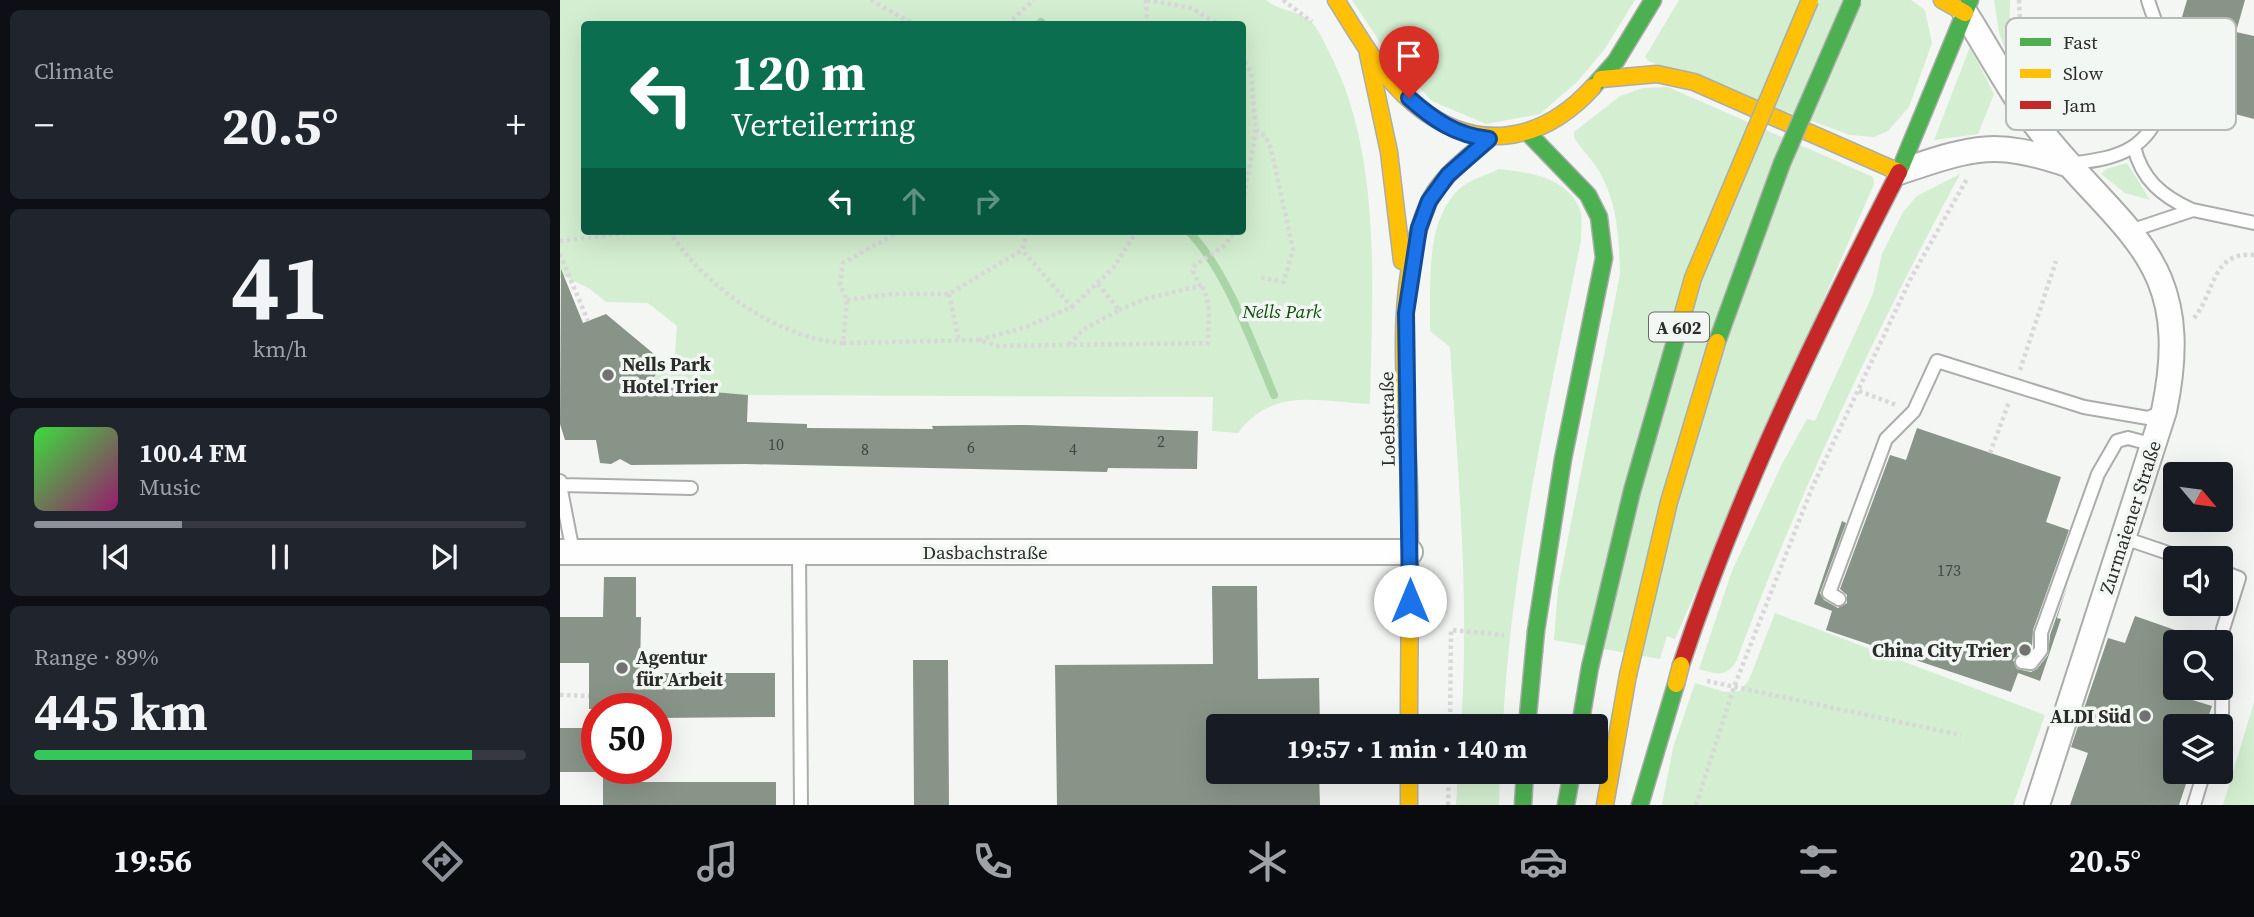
<!DOCTYPE html>
<html lang="en">
<head>
<meta charset="utf-8">
<style>
  :root { --surface:#171b24; --page:#20242c; --text:#f1f3f6; --muted:#9ea1a6; --line:#363941; --accent:#8c9099 }
  body { margin:0; font-family:"Source Serif 4",serif; background:var(--page); color:var(--text); height:100vh; display:flex; flex-direction:column; font-size:26px; white-space:nowrap }
  * { box-sizing:border-box; margin:0 }
  p { font-size:23px; color:var(--muted) }
  .icon { flex:none; width:38px; height:38px; fill:none; stroke:currentColor; stroke-width:2; stroke-linecap:round; stroke-linejoin:round }
  .map { position:relative; flex:1; overflow:hidden }
  .sheet { display:flex; flex-direction:column; gap:10px; padding:10px; background:#0d0f14; width:560px }
  .sheet>* { flex:none }
  .banner { position:absolute; left:21px; top:21px; width:665px; height:214px; border-radius:7px; box-shadow:0 7px 28px #0002; background:#0b6e4f; color:#fff; overflow:hidden }
  .needle { width:46px; rotate:119deg }
  .controls { position:absolute; left:1603px; top:462px; display:grid; gap:14px }
  .controls a { display:grid; place-items:center; width:70px; height:70px; border-radius:7px; background:var(--surface); box-shadow:0 7px 28px #0002; font-size:35px }
  .speed { position:absolute; left:21px; top:693px; display:flex; gap:14px; font-size:35px; font-weight:700; text-align:center }
  .speed>* { display:grid; place-content:center; width:91px; height:91px; border-radius:50%; background:var(--surface); box-shadow:0 7px 28px #0002; line-height:1 }
  .speed .limit { border:10px solid #d22; background:#fff; color:#111 }
  .pin { position:absolute; display:grid; place-items:center; width:60px; height:60px; color:#fff; margin:-72px -30px; border-radius:50% 50% 50% 0; rotate:-45deg; box-shadow:0 0 7px #0007 }
  .pin .icon { rotate:45deg }
  .me { position:absolute; width:77px; margin:-38px; rotate:0deg; stroke-linejoin:round; filter:drop-shadow(0 0 5px #0008) }
  .turn { display:flex; align-items:center; gap:24px; height:147px; padding:0 35px; font-size:32px }
  .turn .icon { width:91px; height:91px; stroke-width:2.5 }
  .turn b { display:block; font-size:49px; line-height:60px }
  .lanes { display:flex; align-items:center; height:66px; padding:0 35px; background:#0003; justify-content:center; gap:35px; direction:ltr }
  .lanes .off { opacity:.35 }
  .big { font-size:52px; font-weight:700; line-height:1.1 }
  .sheet .widget { flex:1; display:flex; flex-direction:column; justify-content:center; gap:10px; min-width:0; padding:0 24px; border-radius:10px; background:var(--page) }
  .sheet .dial { align-items:center; gap:0 }
  .dial b { font-size:91px; line-height:1 }
  .song { display:flex; align-items:center; gap:21px }
  .cover { width:84px; height:84px; border-radius:10px; background:linear-gradient(135deg,hsl(120 70% 55%),hsl(320 70% 35%)) }
  .played { height:7px; border-radius:4px; background:linear-gradient(90deg,var(--accent) 30%,var(--line) 30%) }
  .keys { display:flex; justify-content:space-around; direction:ltr }
  .heat { display:flex; justify-content:space-between; align-items:center; font-size:38px; direction:ltr }
  .charge { height:10px; border-radius:5px; background:linear-gradient(90deg,#34c759 89%,var(--line) 0) }
  .trip { position:absolute; left:646px; top:714px; width:402px; height:70px; border-radius:7px; background:var(--surface); box-shadow:0 7px 28px #0002; font-weight:700; line-height:70px; text-align:center }
  .tabs { display:flex; height:112px; justify-content:space-around; align-items:center; background:#090b0e; color:var(--muted) }
  .tabs .icon { width:49px; height:49px }
  .tabs .active { color:var(--accent) }
  .tabs b { font-size:32px; color:var(--text) }
  main { display:flex; flex:1; min-height:0 }
  .map>svg:first-child { display:block }
  .green { fill:#d3eed0; fill-rule:evenodd }
  .lines { fill:none; stroke-linecap:round; stroke-linejoin:round }
  .stream { stroke:#aad5a6; stroke-width:8 }
  .building { fill:#889487 }
  .lane-casing { stroke:#abadab; stroke-width:16 }
  .street-casing { stroke:#abadab; stroke-width:28 }
  .fast-casing { stroke:#abadab; stroke-width:19 }
  .slow-casing { stroke:#abadab; stroke-width:19 }
  .jam-casing { stroke:#abadab; stroke-width:19 }
  .path { stroke:#d7d8d7; stroke-width:4.5; stroke-dasharray:3.5 3.5; stroke-linecap:butt }
  .lane { stroke:#fdfefd; stroke-width:12 }
  .street { stroke:#fdfefd; stroke-width:24 }
  .fast { stroke:#4caf50; stroke-width:16 }
  .slow { stroke:#ffc107; stroke-width:16 }
  .jam { stroke:#c62828; stroke-width:16 }
  .fast-bridge-casing { stroke:#abadab; stroke-width:19; stroke-linecap:butt }
  .slow-bridge-casing { stroke:#abadab; stroke-width:19; stroke-linecap:butt }
  .fast-bridge { stroke:#4caf50; stroke-width:16 }
  .slow-bridge { stroke:#ffc107; stroke-width:16 }
  .route-casing { stroke:#114b97; stroke-width:18 }
  .route { stroke:#1a73e8; stroke-width:12 }
  .poi-dot { fill:#717371; stroke:#f3f7f3; stroke-width:2.5 }
  .labels { text-anchor:middle; dominant-baseline:central; stroke-width:7; stroke-linejoin:round; paint-order:stroke }
  .number-label { font-size:16px; fill:#424742 }
  .shield { fill:#f3f7f3; stroke:#676a67; stroke-width:2 }
  .shield-label { font-size:18px; font-weight:bold; fill:#2b2d2b }
  .park-label { font-size:19px; font-style:italic; fill:#0f4e0c; stroke:#f3f7f3 }
  .poi-label { font-size:19px; font-weight:bold; fill:#2b2d2b; stroke:#f3f7f3; text-anchor:start }
  .street-label { font-size:19px; fill:#2b2d2b; stroke:#f3f7f3 }
  .key { fill:#f3f7f3; stroke:#b7bab7; stroke-width:2 }
  .key-label { font-size:19px; fill:#2b2d2b }
</style>
</head>
<body>
<main>
<section class="sheet">
<div class="widget"><p>Climate</p>
<div class="heat"><a>−</a><b class="big">20.5°</b><a>+</a></div>
</div>
<div class="widget dial"><b>41</b><p>km/h</p></div>
<div class="widget">
<div class="song"><i class="cover"></i><div><b>100.4 FM</b><p>Music</p></div></div>
<div class="played"></div>
<div class="keys"><svg class="icon" aria-label="previous" viewBox="0 0 24 24"><path d="M18 5L8 12l10 7zM5 5v14"/></svg><svg class="icon" aria-label="pause" viewBox="0 0 24 24"><path d="M8 5v14M16 5v14"/></svg><svg class="icon" aria-label="next" viewBox="0 0 24 24"><path d="M6 5l10 7-10 7zM19 5v14"/></svg></div>
</div>
<div class="widget"><p>Range · 89%</p><b class="big">445 km</b><div class="charge"></div></div>
</section>
<div class="map">
<svg width="1694" height="805" viewBox="0 0 1694 805">
  <rect width="100%" height="100%" fill="#f4f6f4"/>
  <path class="green" d="M 0,0 L 706,0 C 718,11 737,10 749,20 C 758,27 764,42 769,52 C 823,155 812,290 810,404 C 758,402 713,386 678,433 L 652,431 L 653,397 L 188,395 L 85,386 L 115,353 L 117,326 L 88,303 L 46,302 L 30,289 L 4,276 L 0,278 ZM 24,24 L 682,24 L 682,231 L 24,231 Z
    M 792,0 L 1075,0 L 1044,50 L 1017,82 L 980,114 L 926,124 L 872,101 L 826,51 Z
    M 1119,0 L 1351,0 L 1365,10 L 1372,43 L 1349,107 L 1328,131 L 1314,137 L 1290,135 L 1088,61 L 1085,57 Z
    M 1434,0 L 1450,0 L 1449,61 L 1439,32 Z
    M 1410,47 L 1434,94 L 1418,134 L 1374,140 Z
    M 1108,87 L 1313,177 L 1314,184 L 1115,639 L 1107,636 L 1100,659 L 994,640 L 998,589 L 1060,274 C 1059,239 1058,205 1040,173 C 1033,160 1022,150 1014,138 L 1014,132 L 1060,96 L 1083,88 Z
    M 1567,163 L 1590,200 L 1565,193 L 1541,174 L 1546,169 Z
    M 939,169 C 969,173 1004,176 1019,207 C 1023,216 1021,231 1021,240 C 989,400 951,563 943,726 L 901,726 C 910,599 898,474 890,347 L 870,331 C 871,287 864,223 899,189 C 909,180 927,175 939,169 Z
    M 1400,174 C 1314,334 1240,491 1176,662 C 1165,678 1156,674 1139,669 L 1172,571 L 1222,464 L 1247,419 L 1255,421 L 1313,294 L 1322,254 L 1343,212 L 1357,196 Z
    M 1215,613 L 1485,715 L 1453,805 L 1102,805 L 1113,748 L 1135,683 L 1165,692 L 1180,691 L 1189,680 Z
    M 1694,702 L 1694,805 L 1663,805 Z
    M 898,772 L 940,772 L 939,805 L 896,805 Z"/>
  <g class="lines">
    <path class="stream" d="M 481,22 L 483,24
      M 628,231 C 665,267 694,347 714,395"/>
  </g>
  <path class="building" d="M 1627,0 L 1685,0 L 1676,32 L 1694,36 L 1694,119 L 1675,114 L 1673,122 L 1650,116 L 1653,108 L 1636,103 L 1657,26 L 1622,17 Z
    M 1,269 L 23,323 L 46,314 L 106,364 L 85,386 L 188,395 L 187,422 L 247,424 L 247,428 L 373,429 L 372,426 L 467,425 L 638,431 L 637,469 L 548,468 L 547,472 L 186,464 L 71,465 L 60,459 L 51,464 L 40,463 L 36,440 L 5,440 L 0,424 Z
    M 1357,428 L 1501,477 L 1486,522 L 1509,530 L 1473,630 L 1472,647 L 1467,654 L 1458,654 L 1453,660 L 1457,669 L 1471,672 L 1477,669 L 1488,655 L 1490,635 L 1508,584 L 1497,618 L 1501,619 L 1480,681 L 1458,673 L 1451,692 L 1266,630 L 1272,611 L 1254,604 L 1282,521 L 1286,523 L 1260,593 L 1264,600 L 1278,608 L 1287,603 L 1287,595 L 1280,589 L 1330,455 L 1346,460 Z
    M 44,577 L 76,577 L 76,617 L 81,617 L 80,673 L 215,673 L 215,717 L 96,718 L 96,709 L 29,709 L 29,663 L 0,663 L 0,617 L 43,617 Z
    M 652,586 L 697,586 L 698,679 L 759,678 L 760,726 L 658,726 L 658,772 L 759,772 L 760,805 L 497,805 L 495,665 L 653,664 Z
    M 1575,616 L 1615,630 L 1615,688 L 1629,688 L 1626,698 L 1652,706 L 1645,726 L 1615,726 L 1615,772 L 1630,772 L 1619,805 L 1510,805 L 1528,753 L 1511,747 L 1528,697 L 1548,638 L 1565,643 Z
    M 353,660 L 388,660 L 389,805 L 354,805 Z
    M 0,728 L 37,728 L 37,772 L 0,772 Z
    M 43,768 L 82,768 L 82,782 L 216,782 L 216,805 L 43,805 Z"/>
  <g class="lines">
    <g class="lane-casing">
      <path id="lane" d="M 1574,147 C 1582,180 1602,196 1632,210
        M 1509,164 C 1530,161 1553,159 1571,148 C 1602,129 1612,84 1605,51 C 1601,34 1593,17 1588,0
        M 1570,231 L 1633,210 L 1694,223
        M 0,481 L 2,485 L 131,488
        M 0,485 L 13,552
        M 1564,538 L 1623,558
        M 239,553 L 241,805
        M 1279,599 L 1269,593 L 1326,439 L 1354,411 L 1377,361 L 1524,407 L 1588,418 L 1604,411
        M 1462,662 L 1471,663 L 1481,650 L 1481,633 L 1538,474 L 1557,441 L 1568,438 L 1594,445
        M 1659,726 L 1662,718 L 1663,629 L 1679,578 L 1661,571
        M 1634,805 L 1644,772"/>
    </g>
    <g class="street-casing">
      <path id="street" d="M 1405,13 C 1430,52 1451,94 1480,130 C 1563,235 1636,258 1604,411 L 1477,805
        M 1339,172 C 1412,148 1432,139 1507,164
        M 0,552 L 850,552"/>
    </g>
    <g class="fast-casing">
      <path id="fast" d="M 1033,87 L 1056,61 L 1093,0
        M 969,134 L 1028,195 L 1039,217 L 1044,258 L 1003,459 L 976,631
        M 1339,172 L 1410,0
        M 967,726 L 974,652
        M 1020,726 L 1030,667
        M 963,805 L 965,772
        M 1006,805 L 1012,772
        M 1080,805 L 1116,684"/>
    </g>
    <g class="slow-casing">
      <path id="slow" d="M 776,0 C 799,36 820,75 853,103 C 914,154 981,144 1033,87
        M 1382,0 L 1405,13
        M 808,54 L 829,152 L 842,261
        M 1041,79 L 1097,74 L 1134,82 L 1339,172
        M 849,726 C 849,647 851,567 849,488 C 847,396 831,291 868,204 C 880,177 907,158 929,139
        M 849,772 L 849,805
        M 1045,805 L 1068,675"/>
    </g>
    <g class="jam-casing">
      <path id="jam" d="M 1121,665 C 1178,493 1256,333 1339,172"/>
    </g>
    <path class="path" d="M 311,0 L 353,24
      M 586,0 L 587,24
      M 587,0 L 631,8 L 658,24
      M 723,0 L 752,22
      M 1459,0 L 1462,58
      M 447,24 L 474,0
      M 682,55 L 691,73 L 696,130 L 705,136 L 711,149 L 733,249 L 724,282 L 699,277
      M 682,209 L 696,130
      M 109,231 C 144,286 216,338 283,343 L 287,300 L 280,285 L 283,263 L 340,231
      M 0,241 L 83,231
      M 0,254 L 28,321
      M 389,294 L 399,341
      M 287,300 L 332,294 L 389,294 L 462,250 L 468,231
      M 512,307 L 554,267 L 577,231
      M 559,310 L 588,298 L 640,286 L 633,271 L 635,265 L 664,246 L 675,231
      M 1634,318 C 1655,294 1651,251 1694,255
      M 419,340 L 466,327 L 512,307 L 462,250
      M 283,343 L 419,340 L 438,346 L 648,343 L 649,311 L 645,290 L 640,286
      M 509,344 L 523,330 L 559,310 L 537,283
      M 1460,370 L 1496,261
      M 1299,391 L 1336,405
      M 1430,453 L 1449,402
      M 1147,681 L 1401,735
      M 0,695 L 29,696
      M 890,726 L 891,630 L 944,635
      M 888,805 L 889,772
      M 1136,805 L 1174,687 L 1252,488 L 1351,278 L 1408,177"/>
    <use href="#lane" class="lane"/>
    <use href="#street" class="street"/>
    <use href="#fast" class="fast"/>
    <use href="#slow" class="slow"/>
    <use href="#jam" class="jam"/>
    <g class="fast-bridge-casing">
      <path id="fast-bridge" d="M 1157,342 L 1222,163 L 1293,0
        M 974,652 L 976,631
        M 1030,667 L 1072,491 L 1121,321"/>
    </g>
    <g class="slow-bridge-casing">
      <path id="slow-bridge" d="M 1121,321 L 1133,278 L 1250,0
        M 1068,675 L 1109,502 L 1157,342
        M 1116,684 L 1121,665"/>
    </g>
    <use href="#fast-bridge" class="fast-bridge"/>
    <use href="#slow-bridge" class="slow-bridge"/>
  </g>
  <g class="lines">
    <g class="route-casing">
      <path id="route" d="M 849,98 C 874,120 895,135 929,139 L 888,175 L 869,201 L 859,228 L 846,313 L 850,601"/>
    </g>
    <use href="#route" class="route"/>
  </g>
  <g class="poi-dot">
    <circle cx="48" cy="375" r="7"/>
    <circle cx="1465" cy="650" r="7"/>
    <circle cx="62" cy="668" r="7"/>
    <circle cx="1585" cy="716" r="7"/>
  </g>
  <g class="labels">
    <g class="number-label">
      <text x="601" y="441">2</text>
      <text x="216" y="444">10</text>
      <text x="411" y="447">6</text>
      <text x="305" y="449">8</text>
      <text x="513" y="449">4</text>
      <text x="1389" y="570">173</text>
    </g>
    <rect class="shield" x="1089" y="312.5" width="60" height="29" rx="5"/>
    <g class="shield-label">
      <text x="1119" y="327">A 602</text>
    </g>
    <g class="park-label">
      <text x="722" y="311">Nells Park</text>
    </g>
    <g class="poi-label">
      <text x="62" y="364">Nells Park<tspan x="62" dy="22">Hotel Trier</tspan></text>
      <text x="1451" y="650" text-anchor="end">China City Trier</text>
      <text x="76" y="657">Agentur<tspan x="76" dy="22">für Arbeit</tspan></text>
      <text x="1571" y="716" text-anchor="end">ALDI Süd</text>
    </g>
    <g class="street-label">
      <text transform="translate(827 419) rotate(-91)">Loebstraße</text>
      <text transform="translate(1570 517) rotate(-72)">Zurmaiener Straße</text>
      <text x="425" y="552">Dasbachstraße</text>
    </g>
  </g>
  <rect x="1446" y="18" width="230" height="112" rx="10" class="key"/>
  <rect x="1460" y="38" width="31" height="8" fill="#4caf50"/>
  <rect x="1460" y="69" width="31" height="9" fill="#ffc107"/>
  <rect x="1460" y="101" width="31" height="8" fill="#c62828"/>
  <g class="key-label">
    <text x="1503" y="49">Fast</text>
    <text x="1503" y="80">Slow</text>
    <text x="1503" y="112">Jam</text>
  </g>
</svg>
<div class="controls">
<a><svg class="needle" viewBox="-14 -14 28 28"><path d="M0-13l5 13h-10z" fill="#e53935"/><path d="M0 13l5-13h-10z" fill="#9ea1a6"/></svg></a>
<a><svg class="icon" aria-label="sound" viewBox="0 0 24 24"><path d="M4 9h4l5-4v14l-5-4H4zM17 9q2 3 0 6"/></svg></a>
<a><svg class="icon" aria-label="search" viewBox="0 0 24 24"><circle cx="10" cy="10" r="6"/><path d="M15 15l6 6"/></svg></a>
<a><svg class="icon" aria-label="layers" viewBox="0 0 24 24"><path d="M12 4l9 5-9 5-9-5zM3 14l9 5 9-5"/></svg></a>
</div>
<div class="speed"><div class="limit">50</div></div>
<div class="pin" style="left:849px;top:98px;background:#d93025"><svg class="icon" aria-label="arrive" viewBox="0 0 24 24"><path d="M6 21V4h12l-3 4 3 4H6"/></svg></div>
<svg class="me" style="left:850px;top:601px" viewBox="-20 -20 40 40"><circle r="19" fill="#fff"/><path d="M0-13L10 11 0 6-10 11z" fill="#1a73e8"/></svg>
<div class="trip">19:57 · 1 min · 140 m</div>
<div class="banner">
<div class="turn"><svg class="icon" aria-label="left" viewBox="0 0 24 24"><path d="M17 20v-9H6M10 6l-5 5 5 5"/></svg><div><b>120 m</b>Verteilerring</div></div>
<div class="lanes"><svg class="icon" aria-label="left" viewBox="0 0 24 24"><path d="M17 20v-9H6M10 6l-5 5 5 5"/></svg><svg class="icon off" aria-label="ahead" viewBox="0 0 24 24"><path d="M12 20V5M6 11l6-6 6 6"/></svg><svg class="icon off" aria-label="right" viewBox="0 0 24 24"><path d="M7 20v-9h11M14 6l5 5-5 5"/></svg></div>
</div>
</div>
</main>
<nav class="tabs">
<b>19:56</b>
<svg class="icon active" aria-label="directions" viewBox="0 0 24 24"><path d="M12 3l9 9-9 9-9-9zM9 14v-3h6M13 9l2 2-2 2"/></svg>
<svg class="icon" aria-label="music" viewBox="0 0 24 24"><path d="M9 18V5l10-2v13"/><circle cx="6" cy="18" r="3"/><circle cx="16" cy="16" r="3"/></svg>
<svg class="icon" aria-label="phone" viewBox="0 0 24 24"><path d="M5 4h4l2 5-3 2q2 4 5 5l2-3 5 2v4C11 20 4 13 5 4z"/></svg>
<svg class="icon" aria-label="climate" viewBox="0 0 24 24"><path d="M12 3v18M4 7l16 10M4 17L20 7"/></svg>
<svg class="icon" aria-label="car" viewBox="0 0 24 24"><path d="M5 17H2v-5l4-1 3-4h7l3 4 3 1v5h-3M9 17h6M6 11h13"/><circle cx="7" cy="17" r="2"/><circle cx="17" cy="17" r="2"/></svg>
<svg class="icon" aria-label="filters" viewBox="0 0 24 24"><path d="M4 7h16M4 17h16"/><circle cx="9" cy="7" r="2"/><circle cx="15" cy="17" r="2"/></svg>
<b>20.5°</b>
</nav>
</body>
</html>
